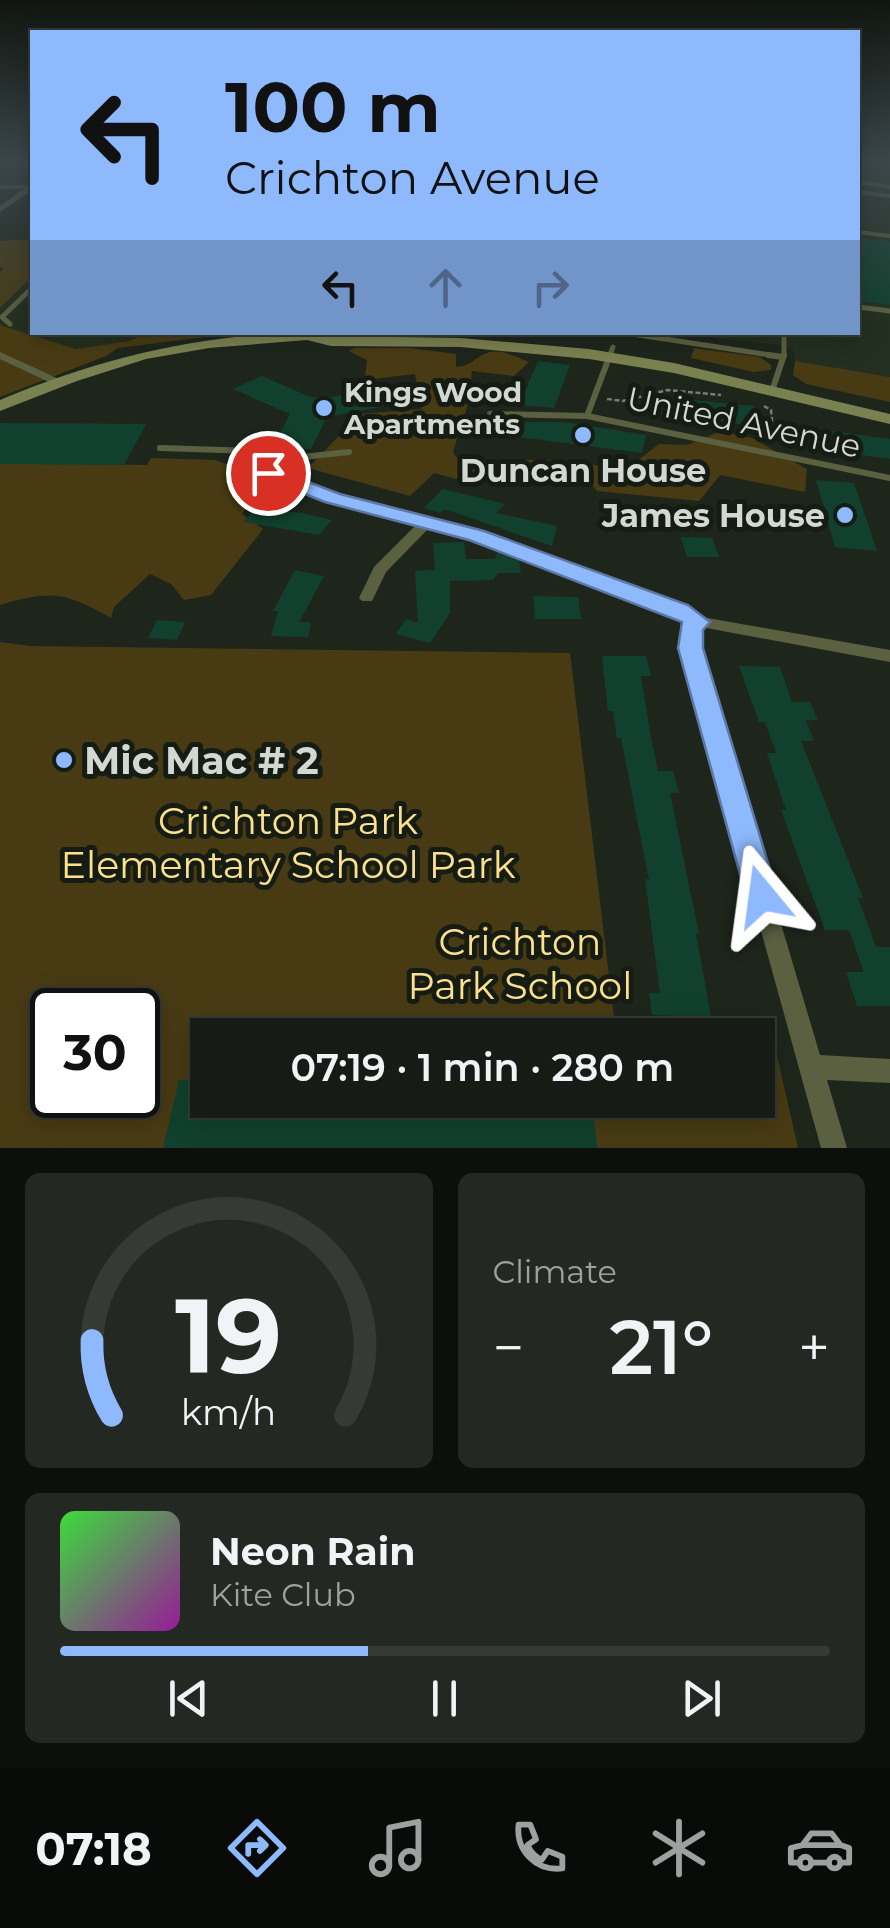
<!DOCTYPE html>
<html lang="en">
<head>
<meta charset="utf-8">
<style>
  :root { --surface:#161c15; --page:#232922; --text:#f1f3f6; --muted:#9ea1a0; --line:#353a34; --accent:#8eb9fc }
  body { margin:0; font-family:Montserrat,sans-serif; background:var(--page); color:var(--text); height:100vh; display:flex; flex-direction:column; font-size:38px; white-space:nowrap }
  * { box-sizing:border-box; margin:0 }
  p { font-size:32px; color:var(--muted) }
  .icon { flex:none; width:55px; height:55px; fill:none; stroke:currentColor; stroke-width:2; stroke-linecap:round; stroke-linejoin:round }
  .map { position:relative; height:1148px; overflow:hidden }
  .sheet { display:flex; flex-direction:column; gap:25px; padding:25px; background:#0c0f0c; flex:1 }
  .sheet>* { flex:none }
  .top-card { position:absolute; left:30px; top:30px; width:830px; height:305px; border-radius:0px; box-shadow:0 5px 25px #0003,0 0 0 2px var(--line); background:#8eb9fc; color:#111; overflow:hidden }
  .speed { position:absolute; left:30px; top:988px; display:flex; gap:20px; font-size:50px; font-weight:700; text-align:center }
  .speed>* { display:grid; place-content:center; width:130px; height:130px; border-radius:50%; background:var(--surface); box-shadow:0 5px 25px #0003,0 0 0 2px var(--line); line-height:1 }
  .speed .limit { border:5px solid #111; border-radius:15px; background:#fff; color:#111 }
  .pin { position:absolute; display:grid; place-items:center; width:85px; height:85px; color:#fff; margin:-42px; border:5px solid #fff; border-radius:50%; box-shadow:0 2px 10px #0007 }
  .me { position:absolute; width:110px; margin:-55px; rotate:344deg; stroke-linejoin:round; filter:drop-shadow(0 0 8px #0008) }
  .turn { display:flex; align-items:center; gap:35px; height:210px; padding:0 30px; font-size:45px }
  .turn .icon { width:130px; height:130px; stroke-width:2.5 }
  .turn b { display:block; font-size:70px; line-height:85px }
  .lanes { display:flex; align-items:center; height:95px; padding:0 30px; background:#0003; justify-content:center; gap:50px; direction:ltr }
  .lanes .off { opacity:.35 }
  .big { font-size:75px; font-weight:600; line-height:1.1 }
  .sheet .widget { flex:1; display:flex; flex-direction:column; justify-content:center; gap:15px; min-width:0; padding:0 35px; border-radius:15px; background:var(--page) }
  .sheet .dial { align-items:center; gap:0 }
  .dial svg { height:260px; overflow:visible; fill:none; stroke:var(--line); stroke-width:7; stroke-linecap:round; text-anchor:middle }
  .dial text { fill:var(--text); stroke:none }
  .song { display:flex; align-items:center; gap:30px }
  .cover { width:120px; height:120px; border-radius:15px; background:linear-gradient(135deg,hsl(120 70% 55%),hsl(300 70% 35%)) }
  .played { height:10px; border-radius:5px; background:linear-gradient(90deg,var(--accent) 40%,var(--line) 40%) }
  .keys { display:flex; justify-content:space-around; direction:ltr }
  .heat { display:flex; justify-content:space-between; align-items:center; font-size:55px; direction:ltr }
  .sheet .tiles { flex:1; display:grid; gap:25px; grid-template-columns:1fr 1fr }
  .widget:last-child { grid-column:span 2 }
  .trip { position:absolute; left:190px; top:1018px; width:585px; height:100px; border-radius:0px; background:var(--surface); box-shadow:0 5px 25px #0003,0 0 0 2px var(--line); font-weight:600; line-height:100px; text-align:center }
  .dock { display:flex; height:160px; justify-content:space-around; align-items:center; background:#090b08; color:var(--muted) }
  .dock .icon { width:70px; height:70px }
  .dock .selected { color:var(--accent) }
  .dock b { font-size:45px; color:var(--text) }
  .map>svg:first-child { display:block }
  .built { fill:#232f20 }
  .green { fill:#483b14; fill-rule:evenodd }
  .building { fill:#11412e }
  .lines { fill:none; stroke-linecap:round; stroke-linejoin:round }
  .path { stroke:#767c74; stroke-width:2.5; stroke-dasharray:5 2.5; stroke-linecap:butt }
  .lane-far2 { stroke:#5b6041; stroke-width:4 }
  .lane-far1 { stroke:#5b6041; stroke-width:5 }
  .lane { stroke:#5b6041; stroke-width:6 }
  .street { fill:#5b6041; fill-rule:evenodd }
  .secondary { fill:#7a8150; fill-rule:evenodd }
  .route { fill:#8eb9fc; stroke:#5c78a4; stroke-width:2.5 }
  .poi-dot { fill:#8eb9fc; stroke:#151c13; stroke-width:4 }
  .labels { text-anchor:middle; dominant-baseline:central; stroke-width:10; stroke-linejoin:round; paint-order:stroke }
  .far-poi-label { font-size:28px; font-weight:bold; fill:#d3d8d2; stroke:#151c13; text-anchor:start }
  .street-label { font-size:32px; fill:#d3d8d2; stroke:#151c13 }
  .poi-label { font-size:32px; font-weight:bold; fill:#d3d8d2; stroke:#151c13 }
  .near-poi-label { font-size:38px; font-weight:bold; fill:#d3d8d2; stroke:#151c13; text-anchor:start }
  .near-park-label { font-size:38px; fill:#fde08e; stroke:#151c13 }
</style>
</head>
<body>
<div class="map">
<svg width="890" height="1148" viewBox="0 0 890 1148">
  <rect width="100%" height="100%" fill="#1e261c"/>
  <path class="built" d="M 858,162 L 890,162 L 890,377 L 795,361 L 793,350 L 786,346 L 674,333 L 858,332 Z
    M 32,277 L 32,332 L 147,333 L 129,341 L 76,349 L 0,325 L 0,308 Z"/>
  <path class="green" d="M 32,239 L 32,277 L 0,308 L 0,272 L 4,268 L 0,267 L 0,241 Z
    M 0,325 L 76,349 L 129,341 L 147,333 L 237,333 L 118,348 L 106,356 L 0,397 Z
    M 354,348 L 410,348 L 456,354 L 456,367 C 474,365 473,358 487,353 C 500,348 517,357 529,362 L 514,376 L 472,371 L 468,404 L 453,452 L 461,464 C 522,458 564,457 624,471 L 659,444 L 687,445 L 721,431 L 752,438 L 807,469 L 805,492 L 720,475 L 699,501 L 597,491 L 582,473 L 457,479 L 434,473 L 410,496 L 308,468 L 360,414 L 422,409 L 415,374 L 365,380 L 367,360 L 349,351 Z
    M 694,348 L 760,357 L 771,365 L 771,370 L 754,372 L 691,358 Z
    M 795,361 L 890,377 L 890,402 L 806,384 L 793,375 Z
    M 151,458 L 215,460 L 270,479 L 242,514 L 263,529 L 211,595 L 184,600 L 171,584 L 150,574 L 114,607 L 111,618 C 65,592 52,590 0,605 L 0,463 L 147,465 Z
    M 0,642 L 30,646 L 570,653 L 616,1034 L 644,1035 L 208,1035 L 208,1100 L 758,1100 L 758,1035 L 740,1035 L 773,1038 L 798,1148 L 0,1148 ZM 52,1010 L 138,1010 L 138,1095 L 52,1095 Z"/>
  <path class="building" d="M 858,238 L 890,242 L 890,305 L 858,301 Z
    M 538,361 L 570,365 L 554,408 L 519,405 Z
    M 262,376 L 310,397 L 326,398 L 391,386 L 403,403 L 327,417 L 311,449 L 272,448 L 290,414 L 233,389 Z
    M 652,396 L 754,406 L 756,426 L 649,414 Z
    M 526,422 L 564,422 L 646,435 L 642,453 L 519,437 Z
    M 0,423 L 146,424 L 124,465 L 0,464 Z
    M 832,431 L 890,439 L 890,459 L 833,451 Z
    M 816,480 L 854,483 L 877,551 L 835,547 Z
    M 443,489 L 505,504 L 496,513 L 557,526 L 552,546 L 444,509 L 440,513 L 424,508 Z
    M 256,507 L 302,513 L 332,520 L 319,535 L 244,522 Z
    M 632,507 L 661,508 L 660,528 L 631,528 Z
    M 681,537 L 712,538 L 719,557 L 687,557 Z
    M 464,542 L 466,559 L 495,559 L 497,552 L 519,560 L 521,573 L 498,573 L 493,580 L 450,581 L 450,613 L 430,643 L 396,634 L 406,619 L 418,623 L 415,571 L 435,570 L 433,543 Z
    M 295,570 L 324,576 L 299,622 L 311,622 L 308,637 L 271,636 L 278,611 L 273,611 Z
    M 533,596 L 578,597 L 581,619 L 535,619 Z
    M 157,620 L 185,622 L 177,640 L 148,638 Z
    M 602,656 L 646,656 L 651,676 L 641,676 L 651,738 L 658,771 L 673,771 L 679,793 L 670,793 L 699,934 L 696,934 L 711,1017 L 652,1015 L 649,993 L 660,993 L 645,879 L 649,880 L 621,738 L 617,738 L 613,711 L 608,711 Z
    M 739,666 L 780,667 L 792,702 L 810,702 L 818,720 L 806,720 L 814,741 L 801,741 L 863,898 L 858,898 L 876,947 L 890,947 L 890,1006 L 857,1006 L 846,972 L 864,972 L 849,930 L 825,930 L 781,810 L 786,810 L 767,753 L 776,753 L 765,722 L 759,722 Z
    M 179,1080 L 208,1080 L 208,1100 L 592,1100 L 597,1148 L 163,1148 Z"/>
  <g class="lines">
    <path class="path" d="M 607,399 L 623,401 L 667,390 L 721,395
      M 764,406 L 771,410 L 774,441"/>
    <path class="lane-far2" d="M 858,182 L 890,187
      M 0,187 L 32,187
      M 858,232 L 890,236"/>
    <path class="lane-far1" d="M 858,307 L 890,311
      M 10,324 L 2,317 L 32,288
      M 619,332 L 783,357
      M 784,332 L 784,357
      M 609,357 L 613,347"/>
    <path class="lane" d="M 768,355 L 783,357
      M 772,391 L 784,355
      M 490,414 L 587,416 L 890,478
      M 587,416 L 610,355
      M 160,448 L 254,451 L 284,459 L 349,452"/>
    <path class="street" d="M 29,185 L 32,185 L 32,190 L 0,212 L 0,206 Z
      M 858,190 L 890,194 L 890,198 L 858,194 Z
      M 0,352 L 61,380 L 63,382 L 61,384 L 53,384 L 0,359 Z
      M 268,469 L 338,495 L 481,532 L 686,606 L 702,617 L 890,650 L 890,662 L 701,627 L 699,629 L 699,648 L 820,1055 L 890,1059 L 890,1083 L 827,1080 L 847,1148 L 821,1148 L 683,648 L 683,627 L 687,622 L 674,614 L 471,538 L 430,527 L 386,572 L 372,601 L 362,601 L 359,598 L 374,567 L 417,524 L 328,501 L 263,476 L 262,473 Z"/>
    <path class="secondary" d="M 326,332 L 331,336 L 460,338 L 589,349 L 674,363 L 890,414 L 890,424 L 674,373 L 589,359 L 460,347 L 331,346 L 307,340 L 209,348 L 146,359 L 77,381 L 0,411 L 0,400 C 106,355 210,332 326,332 Z"/>
  </g>
  <linearGradient id="sky" x2="0" y2="1"><stop stop-color="#10150f"/><stop offset="0.5" stop-color="#3b474b"/><stop offset="1" stop-color="#3b474b" stop-opacity="0"/></linearGradient>
  <rect width="890" height="323" fill="url(#sky)"/>
  <path class="route" d="M 268,467 L 340,494 L 484,531 L 688,605 L 710,622 L 703,630 L 703,648 L 778,896 L 774,906 L 762,910 L 750,906 L 746,896 L 678,648 L 682,622 L 469,540 L 325,502 L 262,477 L 262,469 Z"/>
  <g class="poi-dot">
    <circle cx="324" cy="408" r="10"/>
    <circle cx="583" cy="435" r="10"/>
    <circle cx="845" cy="515" r="10"/>
    <circle cx="64" cy="760" r="10"/>
  </g>
  <g class="labels">
    <g class="far-poi-label">
      <text x="344" y="392">Kings Wood<tspan x="344" dy="32">Apartments</tspan></text>
    </g>
    <g class="street-label">
      <text transform="translate(744 422) rotate(12)">United Avenue</text>
    </g>
    <g class="poi-label">
      <text x="583" y="470">Duncan House</text>
      <text x="825" y="515" text-anchor="end">James House</text>
    </g>
    <g class="near-poi-label">
      <text x="84" y="760">Mic Mac # 2</text>
    </g>
    <g class="near-park-label">
      <text x="288" y="820">Crichton Park<tspan x="288" dy="44">Elementary School Park</tspan></text>
      <text x="520" y="941">Crichton<tspan x="520" dy="44">Park School</tspan></text>
    </g>
  </g>
</svg>
<div class="speed"><div class="limit">30</div></div>
<div class="pin" style="left:268px;top:473px;background:#d93025"><svg class="icon" aria-label="arrive" viewBox="0 0 24 24"><path d="M6 21V4h12l-3 4 3 4H6"/></svg></div>
<svg class="me" style="left:762px;top:896px" viewBox="-20 -20 40 40"><path d="M0-17L14 15 0 8-14 15z" fill="#8eb9fc" stroke="#fff" stroke-width="4"/></svg>
<div class="trip">07:19 · 1 min · 280 m</div>
<div class="top-card">
<div class="turn"><svg class="icon" aria-label="left" viewBox="0 0 24 24"><path d="M17 20v-9H6M10 6l-5 5 5 5"/></svg><div><b>100 m</b>Crichton Avenue</div></div>
<div class="lanes"><svg class="icon" aria-label="left" viewBox="0 0 24 24"><path d="M17 20v-9H6M10 6l-5 5 5 5"/></svg><svg class="icon off" aria-label="ahead" viewBox="0 0 24 24"><path d="M12 20V5M6 11l6-6 6 6"/></svg><svg class="icon off" aria-label="right" viewBox="0 0 24 24"><path d="M7 20v-9h11M14 6l5 5-5 5"/></svg></div>
</div>
</div>
<section class="sheet">
<div class="tiles">
<div class="widget dial"><svg viewBox="0 0 100 80">
<path d="M14 69A42 42 0 1 1 86 69"/>
<path d="M14 69A42 42 0 0 1 8 46" stroke="#8eb9fc"/>
<text x="50" y="56" font-size="32" font-weight="700">19</text>
<text x="50" y="72" font-size="11">km/h</text>
</svg></div>
<div class="widget"><p>Climate</p>
<div class="heat"><a>−</a><b class="big">21°</b><a>+</a></div>
</div>
<div class="widget">
<div class="song"><i class="cover"></i><div><b>Neon Rain</b><p>Kite Club</p></div></div>
<div class="played"></div>
<div class="keys"><svg class="icon" aria-label="previous" viewBox="0 0 24 24"><path d="M18 5L8 12l10 7zM5 5v14"/></svg><svg class="icon" aria-label="pause" viewBox="0 0 24 24"><path d="M8 5v14M16 5v14"/></svg><svg class="icon" aria-label="next" viewBox="0 0 24 24"><path d="M6 5l10 7-10 7zM19 5v14"/></svg></div>
</div>
</div>
</section>
<nav class="dock">
<b>07:18</b>
<svg class="icon selected" aria-label="directions" viewBox="0 0 24 24"><path d="M12 3l9 9-9 9-9-9zM9 14v-3h6M13 9l2 2-2 2"/></svg>
<svg class="icon" aria-label="music" viewBox="0 0 24 24"><path d="M9 18V5l10-2v13"/><circle cx="6" cy="18" r="3"/><circle cx="16" cy="16" r="3"/></svg>
<svg class="icon" aria-label="phone" viewBox="0 0 24 24"><path d="M5 4h4l2 5-3 2q2 4 5 5l2-3 5 2v4C11 20 4 13 5 4z"/></svg>
<svg class="icon" aria-label="climate" viewBox="0 0 24 24"><path d="M12 3v18M4 7l16 10M4 17L20 7"/></svg>
<svg class="icon" aria-label="car" viewBox="0 0 24 24"><path d="M5 17H2v-5l4-1 3-4h7l3 4 3 1v5h-3M9 17h6M6 11h13"/><circle cx="7" cy="17" r="2"/><circle cx="17" cy="17" r="2"/></svg>
</nav>
</body>
</html>
